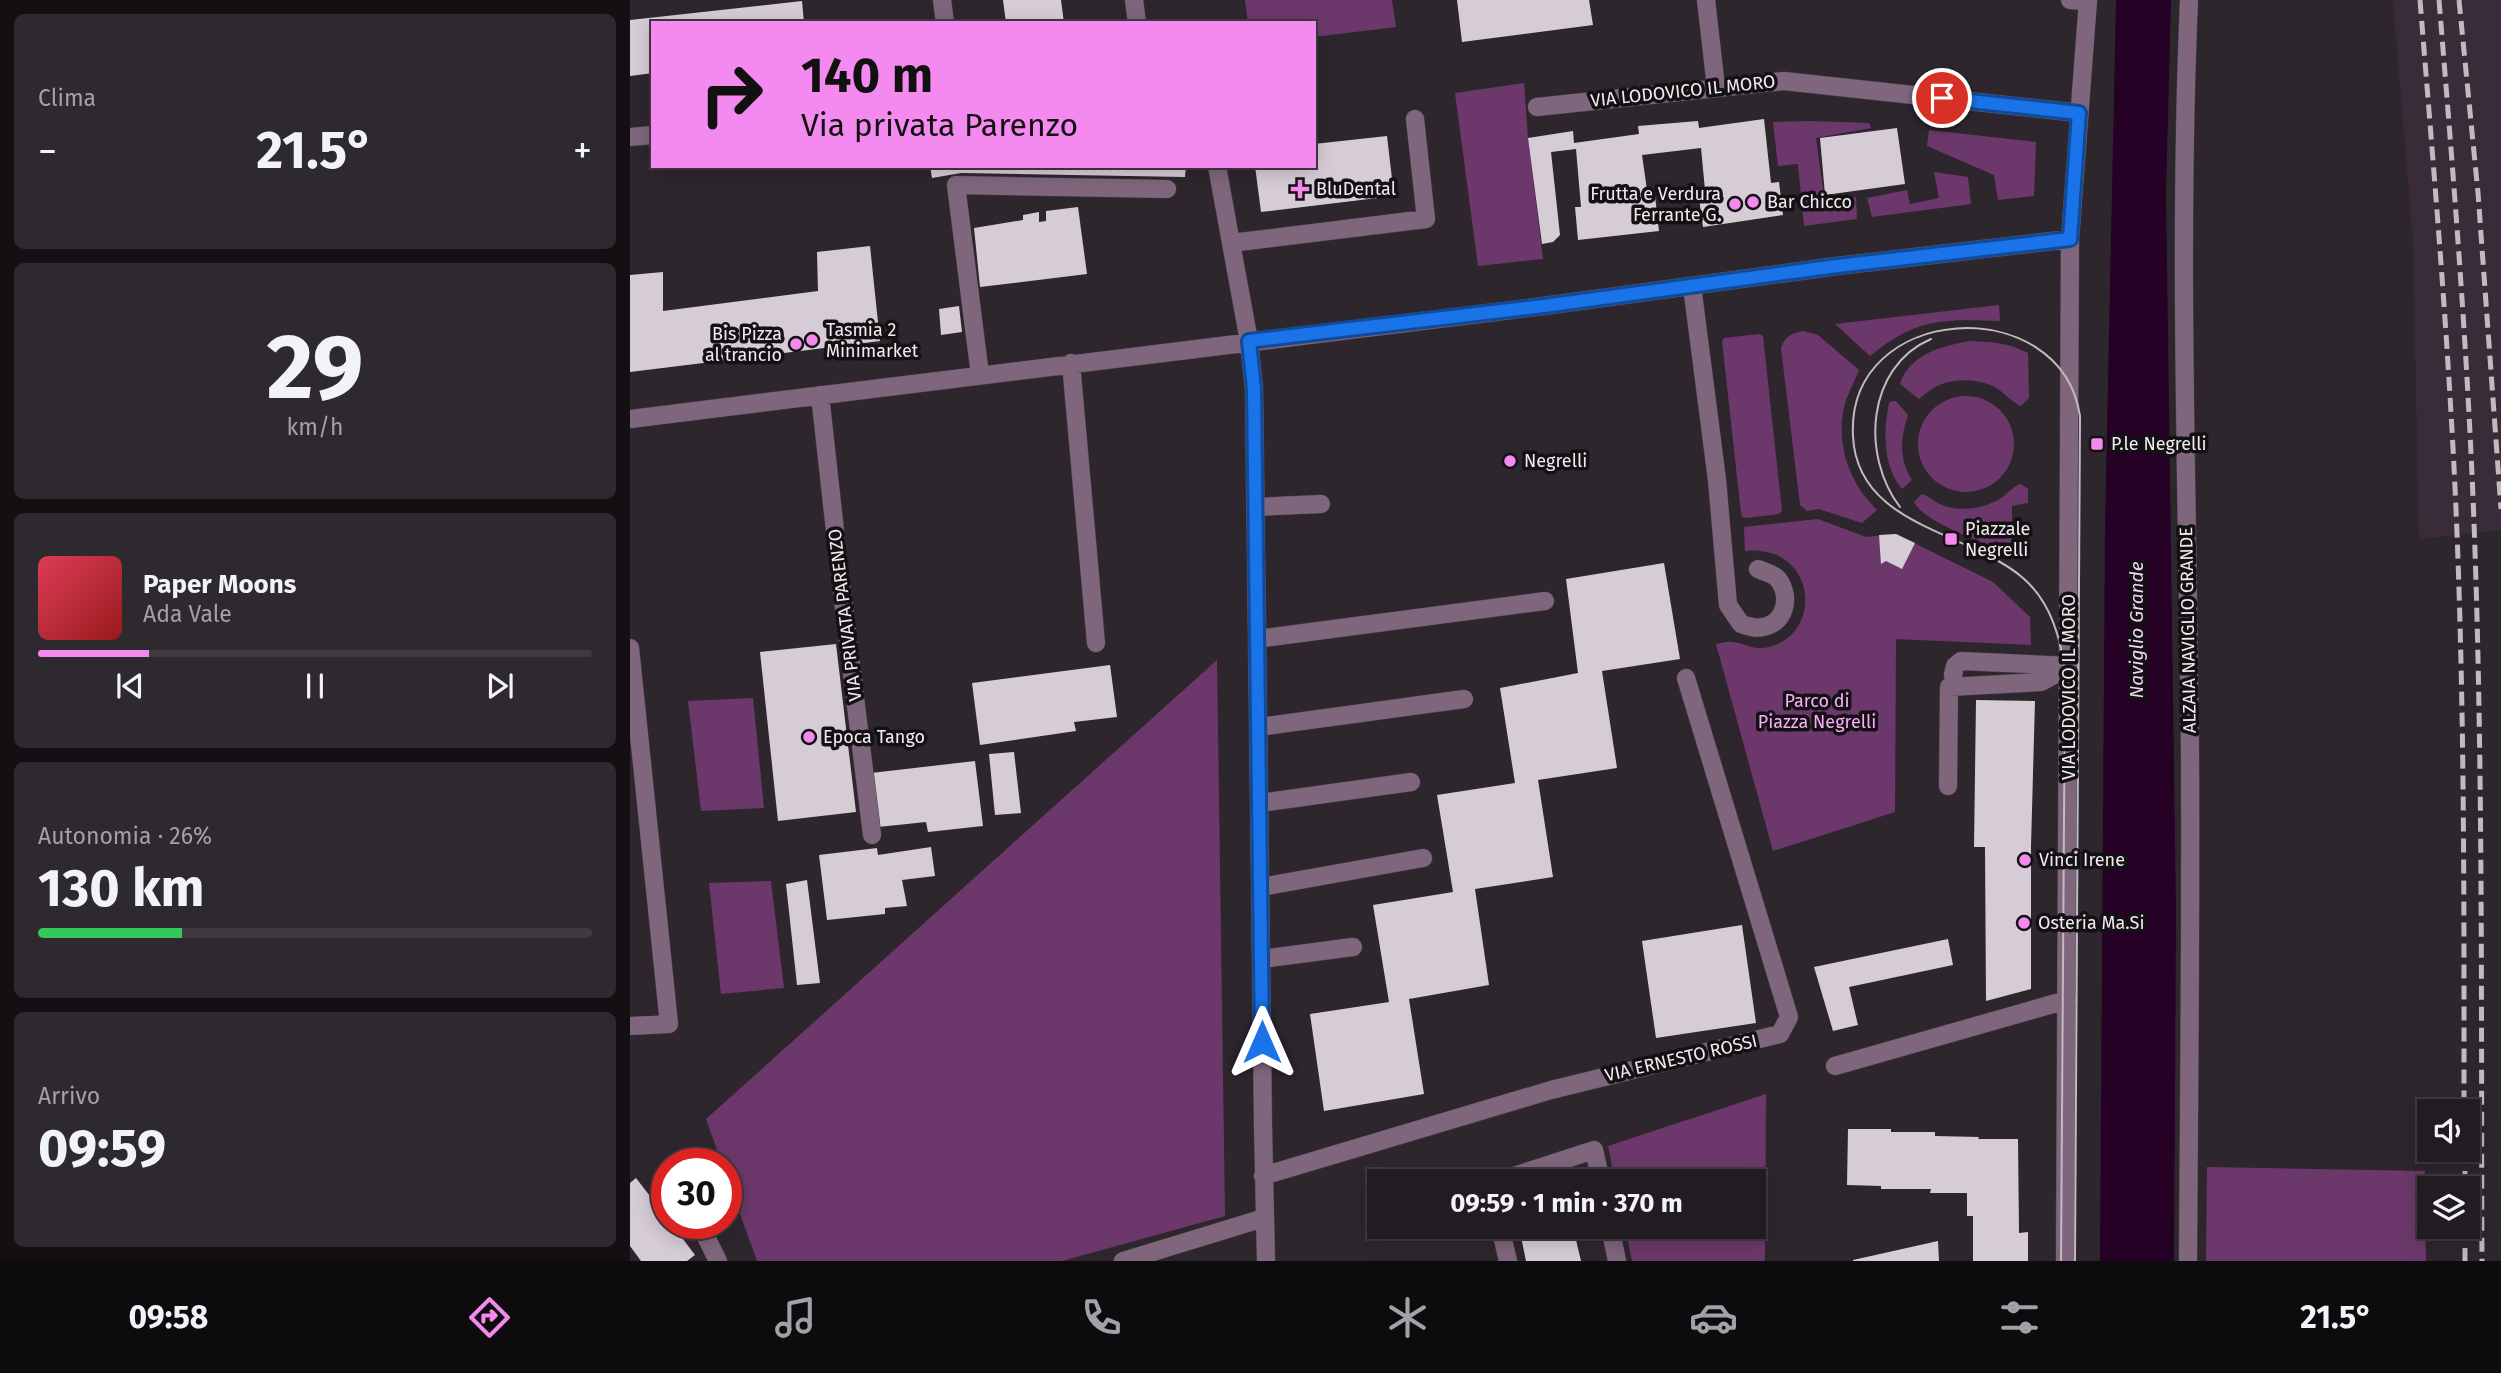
<!DOCTYPE html>
<html lang="it">
<head>
<meta charset="utf-8">
<style>
  :root { --surface:#221c22; --page:#2e292f; --text:#f1f3f6; --muted:#a2a1a5; --line:#3f3a40; --accent:#f489f0 }
  body { margin:0; font-family:"Fira Sans",sans-serif; background:var(--page); color:var(--text); height:100vh; display:flex; flex-direction:column; font-size:26px; white-space:nowrap }
  * { box-sizing:border-box; margin:0 }
  p { font-size:23px; color:var(--muted) }
  .icon { flex:none; width:38px; height:38px; fill:none; stroke:currentColor; stroke-width:2; stroke-linecap:round; stroke-linejoin:round }
  .map { position:relative; flex:1; overflow:hidden }
  .drawer { display:flex; flex-direction:column; gap:14px; padding:14px; background:#130f13; width:630px }
  .drawer>* { flex:none }
  .banner { position:absolute; left:21px; top:21px; width:665px; height:147px; border-radius:0px; box-shadow:0 4px 18px #0003,0 0 0 2px var(--line); background:#f489f0; color:#111; overflow:hidden }
  .controls { position:absolute; left:1787px; top:1099px; display:grid; gap:14px }
  .controls a { display:grid; place-items:center; width:63px; height:63px; border-radius:0px; background:var(--surface); box-shadow:0 4px 18px #0003,0 0 0 2px var(--line); font-size:35px }
  .speed { position:absolute; left:21px; top:1148px; display:flex; gap:14px; font-size:35px; font-weight:700; text-align:center }
  .speed>* { display:grid; place-content:center; width:91px; height:91px; border-radius:50%; background:var(--surface); box-shadow:0 4px 18px #0003,0 0 0 2px var(--line); line-height:1 }
  .speed .limit { border:10px solid #d22; background:#fff; color:#111 }
  .pin { position:absolute; display:grid; place-items:center; width:60px; height:60px; color:#fff; margin:-30px; border:4px solid #fff; border-radius:50%; box-shadow:0 2px 7px #0007 }
  .me { position:absolute; width:77px; margin:-38px; rotate:0deg; stroke-linejoin:round; filter:drop-shadow(0 0 5px #0008) }
  .turn { display:flex; align-items:center; gap:24px; height:147px; padding:0 35px; font-size:32px }
  .turn .icon { width:91px; height:91px; stroke-width:2.5 }
  .turn b { display:block; font-size:49px; line-height:60px }
  .big { font-size:52px; font-weight:700; line-height:1.1 }
  .drawer .card { flex:1; display:flex; flex-direction:column; justify-content:center; gap:10px; min-width:0; padding:0 24px; border-radius:10px; background:var(--page) }
  .drawer .dial { align-items:center; gap:0 }
  .dial b { font-size:91px; line-height:1 }
  .song { display:flex; align-items:center; gap:21px }
  .cover { width:84px; height:84px; border-radius:10px; background:linear-gradient(135deg,hsl(350 70% 55%),hsl(0 70% 35%)) }
  .played { height:7px; border-radius:4px; background:linear-gradient(90deg,var(--accent) 20%,var(--line) 20%) }
  .keys { display:flex; justify-content:space-around; direction:ltr }
  .heat { display:flex; justify-content:space-between; align-items:center; font-size:38px; direction:ltr }
  .charge { height:10px; border-radius:5px; background:linear-gradient(90deg,#34c759 26%,var(--line) 0) }
  .trip { position:absolute; left:737px; top:1169px; width:399px; height:70px; border-radius:0px; background:var(--surface); box-shadow:0 4px 18px #0003,0 0 0 2px var(--line); font-weight:700; line-height:70px; text-align:center }
  .menu { display:flex; height:112px; justify-content:space-around; align-items:center; background:#0e0b0e; color:var(--muted) }
  .menu .icon { width:49px; height:49px }
  .menu .active { color:var(--accent) }
  .menu b { font-size:32px; color:var(--text) }
  main { display:flex; flex:1; min-height:0 }
  .map>svg:first-child { display:block }
  .built { fill:#392c38 }
  .green { fill:#6c386b }
  .water { fill:#250125 }
  .building { fill:#d6ccd5 }
  .lines { fill:none; stroke-linecap:round; stroke-linejoin:round }
  .minor-casing { stroke:#494248; stroke-width:19 }
  .minor { stroke:#7f667d; stroke-width:18 }
  .tram { stroke:#c1bac0; stroke-width:2 }
  .rail { stroke:#c1bac0; stroke-width:5; stroke-dasharray:14 7; stroke-linecap:butt }
  .route-casing { stroke:#114b97; stroke-width:18 }
  .route { stroke:#1a73e8; stroke-width:12 }
  .poi-dot { fill:#f489f0; stroke:#141114; stroke-width:2.5 }
  .labels { text-anchor:middle; dominant-baseline:central; stroke-width:7; stroke-linejoin:round; paint-order:stroke }
  .street-label { font-size:18px; fill:#f1ebf0; stroke:#141114 }
  .poi-label { font-size:18px; fill:#f1ebf0; stroke:#141114; text-anchor:start }
  .park-label { font-size:18px; fill:#fcadf8; stroke:#141114 }
  .water-label { font-size:19px; font-style:italic; fill:#f6d6f4; stroke:#141114 }
</style>
</head>
<body>
<main>
<section class="drawer">
<div class="card"><p>Clima</p>
<div class="heat"><a>−</a><b class="big">21.5°</b><a>+</a></div>
</div>
<div class="card dial"><b>29</b><p>km/h</p></div>
<div class="card">
<div class="song"><i class="cover"></i><div><b>Paper Moons</b><p>Ada Vale</p></div></div>
<div class="played"></div>
<div class="keys"><svg class="icon" aria-label="previous" viewBox="0 0 24 24"><path d="M18 5L8 12l10 7zM5 5v14"/></svg><svg class="icon" aria-label="pause" viewBox="0 0 24 24"><path d="M8 5v14M16 5v14"/></svg><svg class="icon" aria-label="next" viewBox="0 0 24 24"><path d="M6 5l10 7-10 7zM19 5v14"/></svg></div>
</div>
<div class="card"><p>Autonomia · 26%</p><b class="big">130 km</b><div class="charge"></div></div>
<div class="card"><p>Arrivo</p><b class="big">09:59</b></div>
</section>
<div class="map">
<svg width="1871" height="1261" viewBox="0 0 1871 1261">
  <rect width="100%" height="100%" fill="#2e262d"/>
  <path class="built" d="M 1763,0 L 1871,0 L 1871,530 L 1789,539 L 1783,242 Z"/>
  <path class="green" d="M 615,0 L 762,0 L 766,27 L 684,37 L 684,23 L 618,23 Z
    M 894,83 L 898,138 L 913,259 L 848,266 L 825,93 Z
    M 1181,121 L 1239,123 L 1241,128 L 1186,138 L 1195,202 L 1226,197 L 1227,219 L 1174,226 L 1168,164 L 1148,166 L 1143,122 Z
    M 1299,130 L 1406,142 L 1404,196 L 1368,200 L 1364,175 L 1297,146 Z
    M 1304,172 L 1338,177 L 1341,204 L 1242,217 L 1237,198 L 1277,190 L 1280,204 L 1309,198 Z
    M 1369,305 L 1370,321 C 1313,319 1286,318 1240,356 L 1205,324 Z
    M 1173,331 L 1188,335 L 1229,370 C 1225,380 1220,390 1216,400 C 1204,440 1218,482 1247,510 L 1232,523 L 1189,509 L 1177,511 L 1170,505 L 1151,348 C 1155,336 1161,334 1173,331 Z
    M 1129,334 L 1133,336 L 1152,511 L 1149,514 L 1116,518 L 1112,517 L 1111,513 L 1092,341 L 1094,338 Z
    M 1341,341 C 1363,342 1379,343 1398,353 L 1399,398 L 1391,406 C 1380,401 1373,391 1363,386 C 1344,378 1320,378 1302,389 C 1297,392 1293,396 1289,399 L 1270,384 C 1279,354 1314,345 1341,341 Z
    M1288 444a48 48 0 1 1 96 0a48 48 0 1 1-96 0Z
    M 1262,401 L 1266,401 L 1278,415 C 1270,438 1269,459 1282,480 L 1272,489 C 1253,466 1253,432 1259,403 Z
    M 1391,484 L 1398,489 L 1398,503 L 1382,506 L 1382,546 L 1379,551 L 1376,552 C 1353,542 1295,523 1284,502 L 1292,494 C 1299,496 1304,502 1312,505 C 1330,512 1351,509 1368,500 C 1376,496 1382,486 1391,484 Z
    M 1188,519 L 1236,537 L 1266,534 L 1363,582 L 1400,617 L 1401,645 L 1266,639 L 1265,812 L 1143,851 L 1086,644 C 1090,644 1097,641 1102,642 C 1116,643 1123,651 1139,647 C 1194,634 1187,544 1115,551 L 1114,527 Z
    M 587,660 L 595,1216 L 432,1261 L 127,1261 L 96,1175 L 96,1164 L 92,1164 L 76,1119 Z
    M 123,698 L 134,808 L 71,811 L 58,701 Z
    M 141,881 L 154,988 L 91,994 L 79,883 Z
    M 1136,1094 L 1135,1261 L 1002,1261 L 995,1227 L 1124,1227 L 1124,1181 L 985,1181 L 978,1146 Z
    M 1577,1167 L 1795,1171 L 1796,1261 L 1576,1261 Z"/>
  <path class="water" d="M 1486,0 L 1541,0 L 1536,193 L 1546,913 L 1544,1261 L 1470,1261 L 1475,526 Z"/>
  <path class="building" d="M 373,0 L 431,0 L 434,23 L 376,23 Z
    M 827,0 L 959,0 L 963,25 L 832,42 Z
    M 172,1 L 174,23 L 23,23 L 23,73 L 0,76 L 0,20 Z
    M 1134,119 L 1141,183 L 1149,182 L 1153,215 L 1073,227 L 1068,191 L 1075,190 L 1071,148 L 1012,155 L 1018,197 L 1025,196 L 1029,231 L 948,240 L 945,207 L 951,207 L 946,149 L 921,152 L 930,235 L 923,242 L 912,244 L 898,138 L 943,131 L 944,143 L 1009,134 L 1008,126 L 1068,121 L 1069,128 Z
    M 1267,128 L 1275,184 L 1195,195 L 1190,138 Z
    M 757,136 L 764,196 L 631,212 L 625,166 L 684,166 L 684,144 Z
    M 300,166 L 556,166 L 555,177 L 331,173 L 302,178 Z
    M 448,207 L 457,274 L 350,287 L 344,228 L 393,220 L 393,215 L 409,212 L 409,222 L 416,221 L 416,211 Z
    M 240,246 L 250,341 L 0,372 L 0,275 L 33,272 L 33,311 L 188,291 L 187,252 Z
    M 329,306 L 332,332 L 311,335 L 309,309 Z
    M 1266,534 L 1285,543 L 1272,569 L 1256,561 L 1251,564 L 1249,535 Z
    M 1034,563 L 1050,659 L 972,671 L 987,768 L 908,780 L 923,877 L 845,889 L 859,985 L 779,999 L 794,1094 L 694,1111 L 680,1014 L 759,1002 L 743,905 L 823,892 L 807,795 L 885,783 L 870,688 L 948,673 L 936,579 Z
    M 206,644 L 226,812 L 148,821 L 130,652 Z
    M 480,665 L 487,717 L 444,722 L 446,731 L 350,745 L 342,683 Z
    M 1346,700 L 1405,701 L 1401,846 L 1401,989 L 1356,1001 L 1355,847 L 1344,847 Z
    M 384,752 L 391,813 L 365,815 L 359,754 Z
    M 345,761 L 353,826 L 298,832 L 296,822 L 248,827 L 241,773 Z
    M 301,847 L 305,876 L 272,880 L 277,906 L 255,908 L 255,914 L 197,920 L 189,855 L 247,848 L 248,855 Z
    M 177,880 L 190,983 L 167,985 L 156,884 Z
    M 1112,925 L 1126,1023 L 1026,1038 L 1012,941 Z
    M 1318,939 L 1323,965 L 1219,987 L 1228,1025 L 1203,1031 L 1184,967 Z
    M 1218,1129 L 1261,1129 L 1261,1132 L 1305,1132 L 1305,1136 L 1349,1137 L 1348,1139 L 1388,1139 L 1389,1233 L 1398,1232 L 1398,1261 L 1343,1261 L 1343,1216 L 1337,1216 L 1337,1193 L 1300,1193 L 1301,1189 L 1251,1189 L 1251,1186 L 1217,1185 Z
    M 6,1178 L 37,1218 L 37,1223 L 41,1223 L 65,1255 L 57,1261 L 11,1261 L 0,1246 L 0,1183 Z
    M 889,1227 L 943,1227 L 951,1261 L 896,1261 Z
    M 1308,1241 L 1309,1261 L 1223,1261 L 1223,1260 Z"/>
  <g class="lines">
    <g class="minor-casing">
      <path id="minor" d="M 312,0 L 315,23
        M 504,0 L 507,23
        M 1076,0 L 1086,87
        M 1440,0 L 1458,1
        M 907,107 L 1154,81 L 1449,113
        M 0,137 L 23,135
        M 587,166 L 601,243
        M 1062,286 L 1087,480 L 1098,605 L 1111,624 C 1118,626 1126,629 1133,627 C 1156,623 1161,596 1148,579 C 1144,574 1135,572 1128,569
        M 441,363 L 466,643
        M 350,375 L 326,185 L 537,189
        M 190,395 L 210,576 L 242,835
        M 0,419 L 914,306 L 1207,266 L 1440,239
        M 626,507 L 691,504
        M 627,639 L 915,601
        M 0,648 L 39,1024 L 0,1026
        M 629,727 L 834,699
        M 1318,786 L 1319,687 L 1411,682 L 1440,666 L 1331,661 L 1325,666 L 1323,675
        M 630,803 L 781,782
        M 631,887 L 793,858
        M 632,959 L 723,947
        M 1205,1066 L 1437,1000
        M 633,1176 L 921,1090 L 1150,1034 L 1159,1017 L 1056,678
        M 876,1181 L 884,1176 L 964,1150 L 971,1181
        M 69,1223 L 88,1261
        M 870,1227 L 878,1261
        M 980,1227 L 987,1261
        M 493,1261 L 634,1218
        M 636,1261 L 633,1125 L 624,389 L 619,341 L 601,243 L 796,219 L 785,119
        M 1435,1261 L 1440,239 L 1458,0
        M 1558,1261 C 1559,1092 1561,923 1560,754 C 1558,503 1548,251 1559,0"/>
    </g>
    <use href="#minor" class="minor"/>
    <path class="tram" d="M 1270,507 C 1231,456 1236,367 1301,339
      M 1431,1261 L 1435,673 C 1431,638 1421,602 1393,578 C 1339,531 1227,527 1223,436 C 1216,302 1431,290 1450,416 L 1445,1261"/>
    <path class="rail" d="M 1790,0 C 1801,137 1813,275 1821,413 C 1835,645 1834,878 1834,1111
      M 1809,0 C 1824,183 1839,367 1845,551 C 1853,787 1851,1024 1852,1261
      M 1829,0 L 1848,193 L 1871,509
      M 1835,1150 L 1835,1188
      M 1835,1227 L 1835,1261"/>
  </g>
  <g class="lines">
    <g class="route-casing">
      <path id="route" d="M 632,1042 L 624,389 L 619,341 L 914,306 L 1207,266 L 1440,239 L 1449,113 L 1312,98"/>
    </g>
    <use href="#route" class="route"/>
  </g>
  <g class="poi-dot">
    <path d="M666.5 178.5h7v7h7v7h-7v7h-7v-7h-7v-7h7z"/>
    <circle cx="1123" cy="202" r="7"/>
    <circle cx="1105" cy="204" r="7"/>
    <circle cx="182" cy="340" r="7"/>
    <circle cx="166" cy="344" r="7"/>
    <rect x="1460" y="437" width="14" height="14" rx="3.5"/>
    <circle cx="880" cy="461" r="7"/>
    <rect x="1314" y="532" width="14" height="14" rx="3.5"/>
    <circle cx="179" cy="737" r="7"/>
    <circle cx="1395" cy="860" r="7"/>
    <circle cx="1394" cy="923" r="7"/>
  </g>
  <g class="labels">
    <g class="street-label">
      <text transform="translate(1053 91) rotate(-6)">VIA LODOVICO IL MORO</text>
      <text transform="translate(215 615) rotate(-97)">VIA PRIVATA PARENZO</text>
      <text transform="translate(1558 630) rotate(-91)">ALZAIA NAVIGLIO GRANDE</text>
      <text transform="translate(1439 687) rotate(-90)">VIA LODOVICO IL MORO</text>
      <text transform="translate(1051 1058) rotate(-13)">VIA ERNESTO ROSSI</text>
    </g>
    <g class="poi-label">
      <text x="686" y="189">BluDental</text>
      <text x="1091" y="194" text-anchor="end">Frutta e Verdura<tspan x="1091" dy="21">Ferrante G.</tspan></text>
      <text x="1137" y="202">Bar Chicco</text>
      <text x="196" y="330">Tasmia 2<tspan x="196" dy="21">Minimarket</tspan></text>
      <text x="152" y="334" text-anchor="end">Bis Pizza<tspan x="152" dy="21">al trancio</tspan></text>
      <text x="1481" y="444">P.le Negrelli</text>
      <text x="894" y="461">Negrelli</text>
      <text x="1335" y="529">Piazzale<tspan x="1335" dy="21">Negrelli</tspan></text>
      <text x="193" y="737">Epoca Tango</text>
      <text x="1409" y="860">Vinci Irene</text>
      <text x="1408" y="923">Osteria Ma.Si</text>
    </g>
    <g class="park-label">
      <text x="1187" y="701">Parco di<tspan x="1187" dy="21">Piazza Negrelli</tspan></text>
    </g>
    <g class="water-label">
      <text transform="translate(1506 630) rotate(-90)">Naviglio Grande</text>
    </g>
  </g>
</svg>
<div class="controls">
<a><svg class="icon" aria-label="sound" viewBox="0 0 24 24"><path d="M4 9h4l5-4v14l-5-4H4zM17 9q2 3 0 6"/></svg></a>
<a><svg class="icon" aria-label="layers" viewBox="0 0 24 24"><path d="M12 4l9 5-9 5-9-5zM3 14l9 5 9-5"/></svg></a>
</div>
<div class="speed"><div class="limit">30</div></div>
<div class="pin" style="left:1312px;top:98px;background:#d93025"><svg class="icon" aria-label="arrive" viewBox="0 0 24 24"><path d="M6 21V4h12l-3 4 3 4H6"/></svg></div>
<svg class="me" style="left:632px;top:1042px" viewBox="-20 -20 40 40"><path d="M0-17L14 15 0 8-14 15z" fill="#1a73e8" stroke="#fff" stroke-width="4"/></svg>
<div class="trip">09:59 · 1 min · 370 m</div>
<div class="banner">
<div class="turn"><svg class="icon" aria-label="right" viewBox="0 0 24 24"><path d="M7 20v-9h11M14 6l5 5-5 5"/></svg><div><b>140 m</b>Via privata Parenzo</div></div>
</div>
</div>
</main>
<nav class="menu">
<b>09:58</b>
<svg class="icon active" aria-label="directions" viewBox="0 0 24 24"><path d="M12 3l9 9-9 9-9-9zM9 14v-3h6M13 9l2 2-2 2"/></svg>
<svg class="icon" aria-label="music" viewBox="0 0 24 24"><path d="M9 18V5l10-2v13"/><circle cx="6" cy="18" r="3"/><circle cx="16" cy="16" r="3"/></svg>
<svg class="icon" aria-label="phone" viewBox="0 0 24 24"><path d="M5 4h4l2 5-3 2q2 4 5 5l2-3 5 2v4C11 20 4 13 5 4z"/></svg>
<svg class="icon" aria-label="climate" viewBox="0 0 24 24"><path d="M12 3v18M4 7l16 10M4 17L20 7"/></svg>
<svg class="icon" aria-label="car" viewBox="0 0 24 24"><path d="M5 17H2v-5l4-1 3-4h7l3 4 3 1v5h-3M9 17h6M6 11h13"/><circle cx="7" cy="17" r="2"/><circle cx="17" cy="17" r="2"/></svg>
<svg class="icon" aria-label="filters" viewBox="0 0 24 24"><path d="M4 7h16M4 17h16"/><circle cx="9" cy="7" r="2"/><circle cx="15" cy="17" r="2"/></svg>
<b>21.5°</b>
</nav>
</body>
</html>
